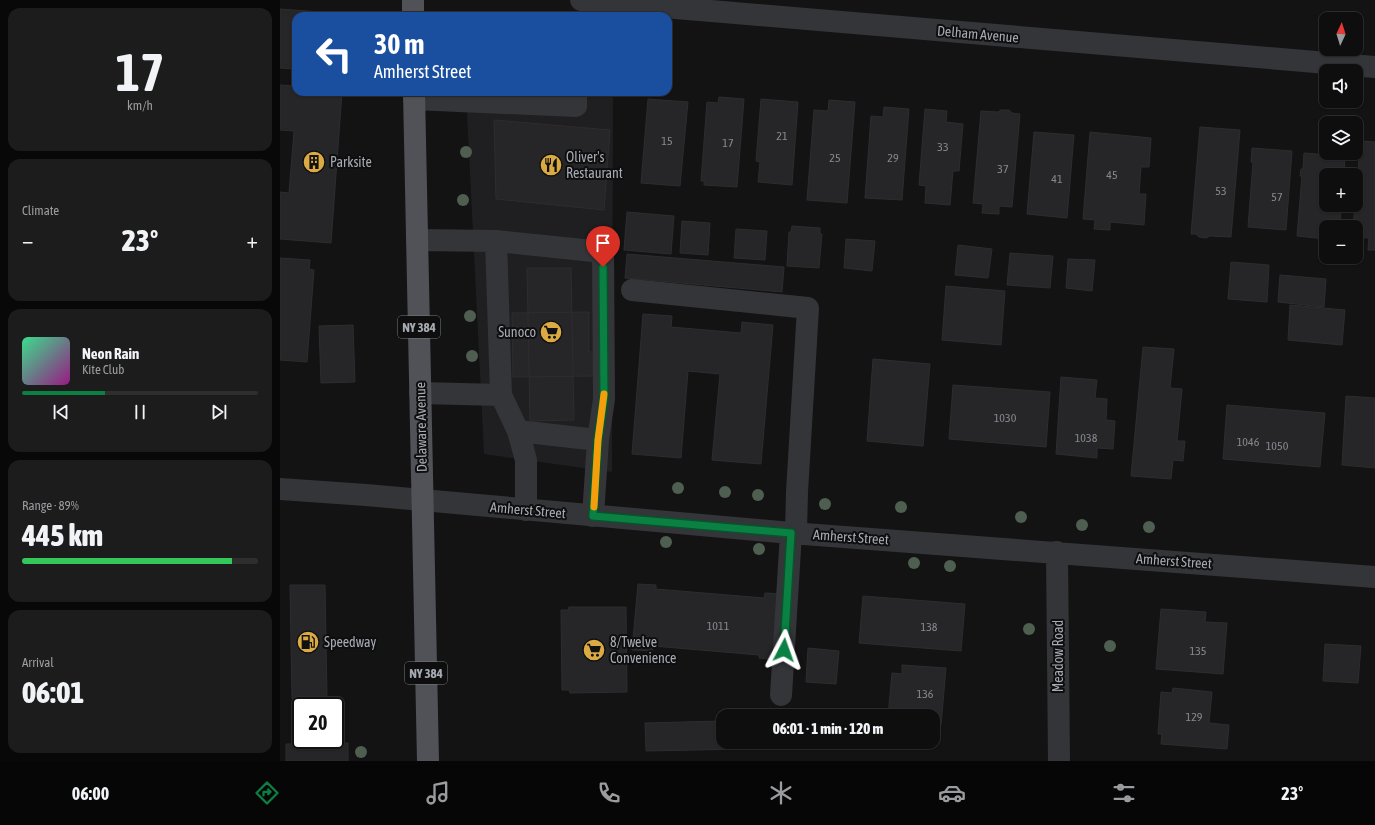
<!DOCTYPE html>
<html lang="en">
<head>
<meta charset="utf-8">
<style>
  :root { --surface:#0e0e0f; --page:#1c1c1d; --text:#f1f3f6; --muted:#9b9c9e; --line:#2e2e2f; --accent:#0b8043 }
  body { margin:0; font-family:"Asap Condensed",sans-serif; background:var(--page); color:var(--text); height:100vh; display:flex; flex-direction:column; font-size:15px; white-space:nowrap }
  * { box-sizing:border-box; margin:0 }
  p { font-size:13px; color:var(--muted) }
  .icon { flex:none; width:22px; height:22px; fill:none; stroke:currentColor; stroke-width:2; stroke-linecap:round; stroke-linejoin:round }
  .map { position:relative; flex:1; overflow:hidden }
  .side { display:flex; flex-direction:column; gap:8px; padding:8px; background:#080808; width:280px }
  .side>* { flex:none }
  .top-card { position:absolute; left:12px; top:12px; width:380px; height:84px; border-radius:12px; box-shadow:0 1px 3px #0004,0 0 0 1px var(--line); background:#1a4fa0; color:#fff; overflow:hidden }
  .needle { width:26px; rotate:4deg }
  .controls { position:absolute; left:1039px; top:12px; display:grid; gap:8px }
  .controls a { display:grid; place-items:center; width:44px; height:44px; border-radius:8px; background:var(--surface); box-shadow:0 1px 3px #0004,0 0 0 1px var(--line); font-size:20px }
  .speed { position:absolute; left:12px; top:697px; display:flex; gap:8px; font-size:20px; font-weight:700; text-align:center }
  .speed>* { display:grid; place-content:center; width:52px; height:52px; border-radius:50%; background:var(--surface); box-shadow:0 1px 3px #0004,0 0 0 1px var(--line); line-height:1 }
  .speed .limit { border:2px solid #111; border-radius:6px; background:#fff; color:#111 }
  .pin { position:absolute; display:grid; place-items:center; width:34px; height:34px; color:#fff; margin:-41px -17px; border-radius:50% 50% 50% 0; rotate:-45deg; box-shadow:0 0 4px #0007 }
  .pin .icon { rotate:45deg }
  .me { position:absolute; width:44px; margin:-22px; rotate:4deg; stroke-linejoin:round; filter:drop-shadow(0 0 3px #0008) }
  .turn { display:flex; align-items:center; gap:14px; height:84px; padding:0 16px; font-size:18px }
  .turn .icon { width:52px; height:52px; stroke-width:2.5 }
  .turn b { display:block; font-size:28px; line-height:34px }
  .big { font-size:30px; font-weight:800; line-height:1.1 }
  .side .tile { flex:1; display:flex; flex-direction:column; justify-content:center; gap:6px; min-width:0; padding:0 14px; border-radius:12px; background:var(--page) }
  .side .dial { align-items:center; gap:0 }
  .dial b { font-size:52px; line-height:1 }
  .song { display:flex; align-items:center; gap:12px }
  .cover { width:48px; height:48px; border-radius:6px; background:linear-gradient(135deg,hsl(150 70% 55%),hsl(310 70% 35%)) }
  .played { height:4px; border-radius:2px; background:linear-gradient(90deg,var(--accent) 35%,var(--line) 35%) }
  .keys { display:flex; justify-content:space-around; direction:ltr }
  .heat { display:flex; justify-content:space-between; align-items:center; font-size:22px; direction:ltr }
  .charge { height:6px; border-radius:3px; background:linear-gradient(90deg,#34c759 89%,var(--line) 0) }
  .trip { position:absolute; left:436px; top:709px; width:224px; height:40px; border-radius:12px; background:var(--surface); box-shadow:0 1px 3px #0004,0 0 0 1px var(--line); font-weight:800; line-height:40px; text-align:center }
  .menu { display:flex; height:64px; justify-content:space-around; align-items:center; background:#060606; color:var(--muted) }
  .menu .icon { width:28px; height:28px }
  .menu .current { color:var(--accent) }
  .menu b { font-size:18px; color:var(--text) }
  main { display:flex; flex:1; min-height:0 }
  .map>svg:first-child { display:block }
  .built { fill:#1f1f21 }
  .building { fill:#262628; stroke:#2d2d30 }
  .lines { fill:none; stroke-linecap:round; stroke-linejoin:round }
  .minor { stroke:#343538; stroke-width:22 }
  .major { stroke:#505257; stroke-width:22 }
  .tree { fill:#4e5e50 }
  .route-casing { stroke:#07532c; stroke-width:10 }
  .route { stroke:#0b8043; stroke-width:7 }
  .slow { stroke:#f59e0b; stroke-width:7 }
  .labels { text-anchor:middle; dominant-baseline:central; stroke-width:4; stroke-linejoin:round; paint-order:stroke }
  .number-label { font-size:12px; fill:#858890 }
  .shield { fill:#0e0e0f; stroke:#787b82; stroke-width:1 }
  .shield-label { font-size:13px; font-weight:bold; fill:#a6aab3 }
  .street-label { font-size:14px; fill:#a6aab3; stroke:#0e0e0f }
  .poi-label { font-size:14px; fill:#a6aab3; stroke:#0e0e0f; text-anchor:start }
</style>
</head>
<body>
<main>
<section class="side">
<div class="tile dial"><b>17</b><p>km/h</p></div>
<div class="tile"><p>Climate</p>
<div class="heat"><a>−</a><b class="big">23°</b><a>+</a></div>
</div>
<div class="tile">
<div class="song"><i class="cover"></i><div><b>Neon Rain</b><p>Kite Club</p></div></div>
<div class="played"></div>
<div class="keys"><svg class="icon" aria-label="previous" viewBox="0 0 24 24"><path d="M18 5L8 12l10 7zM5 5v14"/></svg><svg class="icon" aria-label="pause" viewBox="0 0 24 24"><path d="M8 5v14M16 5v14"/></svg><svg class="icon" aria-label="next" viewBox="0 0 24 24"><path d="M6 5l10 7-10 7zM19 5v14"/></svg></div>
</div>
<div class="tile"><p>Range · 89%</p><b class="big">445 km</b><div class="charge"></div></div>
<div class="tile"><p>Arrival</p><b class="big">06:01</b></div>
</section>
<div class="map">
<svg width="1095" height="761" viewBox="0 0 1095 761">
  <rect width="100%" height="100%" fill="#131314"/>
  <path class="built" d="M 186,92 L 333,92 L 332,472 L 204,454 Z"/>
  <path class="building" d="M 0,9 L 55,13 L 55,16 L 16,16 L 16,69 L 0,68 Z
    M 0,85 L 16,86 L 16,92 L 62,92 L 51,243 L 0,239 L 0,192 L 9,193 L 14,131 L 0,130 Z
    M 439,97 L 464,99 L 457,187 L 424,185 L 424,181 L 421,181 L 427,102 L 438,103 Z
    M 368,99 L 408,102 L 400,186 L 361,183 Z
    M 481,99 L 518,102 L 512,185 L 478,182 L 480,162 L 476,161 Z
    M 549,100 L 575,102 L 567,203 L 527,200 L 534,110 L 548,111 Z
    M 604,107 L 629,109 L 622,200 L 585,198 L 591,116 L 603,117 Z
    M 645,109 L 667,111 L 666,122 L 683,124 L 679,171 L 673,171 L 670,205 L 645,203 L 646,186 L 639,185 Z
    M 721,110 L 729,110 L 732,113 L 740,114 L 732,207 L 719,206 L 719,214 L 702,213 L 703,204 L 693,203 L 701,111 L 718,112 Z
    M 214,120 L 330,130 L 324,210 L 216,199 Z
    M 920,127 L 960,130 L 951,237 L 930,236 L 926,238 L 919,237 L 916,234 L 911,234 Z
    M 754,132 L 794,135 L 787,218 L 747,214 Z
    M 810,132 L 871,138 L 869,167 L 861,167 L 859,194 L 866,194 L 864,225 L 830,222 L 830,230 L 814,229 L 815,220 L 803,219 Z
    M 1080,141 L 1095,142 L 1095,250 L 1088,250 L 1089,238 L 1076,237 L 1076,227 L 1073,227 L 1075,205 L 1076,205 Z
    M 972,148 L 1012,151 L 1006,230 L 968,227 L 973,162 L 971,162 Z
    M 1024,153 L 1065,156 L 1064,175 L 1046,175 L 1046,205 L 1061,205 L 1060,227 L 1046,227 L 1046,239 L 1017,236 L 1022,176 L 1020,176 L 1021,169 L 1023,169 Z
    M 347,212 L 394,216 L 391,254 L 344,250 Z
    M 402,221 L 430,223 L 428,255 L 400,253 Z
    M 512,226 L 540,228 L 540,234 L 542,234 L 539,268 L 507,266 L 509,232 L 511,232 Z
    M 456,229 L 487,231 L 485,260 L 454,258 Z
    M 566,239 L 595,241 L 592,271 L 564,268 Z
    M 678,245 L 712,249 L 708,278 L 675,275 Z
    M 730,253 L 773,256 L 770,288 L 727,285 Z
    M 347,254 L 504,267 L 502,292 L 345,278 Z
    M 0,258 L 30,260 L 29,269 L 34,270 L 27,362 L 0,360 Z
    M 788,259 L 815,260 L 812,291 L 786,288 Z
    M 951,262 L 989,265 L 987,302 L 948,299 Z
    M 247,268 L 291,268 L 294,420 L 250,421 Z
    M 1000,275 L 1046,279 L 1044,307 L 998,302 Z
    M 666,286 L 725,291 L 721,345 L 662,340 Z
    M 1010,305 L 1065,310 L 1062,345 L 1008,340 Z
    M 309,312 L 309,352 L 316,352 L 316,376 L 233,377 L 232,313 Z
    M 363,314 L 392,316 L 391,327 L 461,333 L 462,322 L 493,325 L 481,464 L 432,460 L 440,374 L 408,371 L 401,458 L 352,454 Z
    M 73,325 L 75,382 L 41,383 L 39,326 Z
    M 863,347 L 894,349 L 890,388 L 902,389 L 897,441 L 905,441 L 903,461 L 893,460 L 891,479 L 851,476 Z
    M 593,359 L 650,364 L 643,446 L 587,441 Z
    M 781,377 L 817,380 L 815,398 L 827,399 L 826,420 L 835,421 L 833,449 L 817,448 L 817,458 L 776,454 Z
    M 673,385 L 770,392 L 766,447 L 669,439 Z
    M 1066,396 L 1095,398 L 1095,468 L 1062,465 Z
    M 947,405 L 1045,413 L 1040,467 L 943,459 Z
    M 358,584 L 376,585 L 376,589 L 484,598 L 485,593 L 502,594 L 497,660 L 479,658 L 479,655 L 373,646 L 372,651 L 352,650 Z
    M 10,585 L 45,585 L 47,699 L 12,699 Z
    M 583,596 L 685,604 L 681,651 L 579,643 Z
    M 289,607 L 346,607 L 347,692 L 290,693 L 289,690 L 282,690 L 281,610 L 288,610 Z
    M 881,609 L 926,612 L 925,622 L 947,623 L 943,674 L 876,669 Z
    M 1045,644 L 1081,646 L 1078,683 L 1043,681 Z
    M 528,648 L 559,651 L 556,684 L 526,682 Z
    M 622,665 L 666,668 L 661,725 L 653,724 L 653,716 L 608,716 L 612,673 L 622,674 Z
    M 893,688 L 932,692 L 929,723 L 949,725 L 947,749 L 881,744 L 882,734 L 878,734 L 881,692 L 892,693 Z
    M 443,721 L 443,742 L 464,742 L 464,749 L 366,751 L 365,723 Z
    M 68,743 L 68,761 L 6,761 L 6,744 Z"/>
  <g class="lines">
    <path class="minor" d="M 301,0 L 1095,67
      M 134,99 L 296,106 L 296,92
      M 137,240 L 216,241 L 323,252 L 324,399 L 318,440 L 313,516
      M 216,241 L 221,395 L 238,431 L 246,460 L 246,510
      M 352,290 L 528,308 L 517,492 L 516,533
      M 140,393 L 221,395
      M 238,431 L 318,440
      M 0,489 L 86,495 L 511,533 L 1095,577
      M 777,552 L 779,761
      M 501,695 L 511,533"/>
    <path class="major" d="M 133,0 L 133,16
      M 134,92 L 148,761"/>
  </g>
  <g class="tree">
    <circle cx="186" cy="152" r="6"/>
    <circle cx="183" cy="200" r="6"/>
    <circle cx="190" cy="316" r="6"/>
    <circle cx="192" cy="356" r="6"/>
    <circle cx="398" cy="488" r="6"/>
    <circle cx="445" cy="492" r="6"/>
    <circle cx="478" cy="495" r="6"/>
    <circle cx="545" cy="504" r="6"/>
    <circle cx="621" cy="507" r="6"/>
    <circle cx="741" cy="517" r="6"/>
    <circle cx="802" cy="525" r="6"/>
    <circle cx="869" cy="527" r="6"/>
    <circle cx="386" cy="542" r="6"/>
    <circle cx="479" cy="549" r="6"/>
    <circle cx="634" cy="563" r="6"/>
    <circle cx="670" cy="566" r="6"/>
    <circle cx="749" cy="629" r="6"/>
    <circle cx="830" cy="646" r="6"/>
    <circle cx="81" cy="752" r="6"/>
  </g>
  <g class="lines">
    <g class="route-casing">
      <path id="route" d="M 323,267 L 324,398 L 318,440 L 313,516 L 511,533 L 504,650"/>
    </g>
    <use href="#route" class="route"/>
    <path class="slow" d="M 314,507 L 318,440 L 324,394"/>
  </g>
  <defs>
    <g id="building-disc" transform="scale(1.15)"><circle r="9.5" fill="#dbaa43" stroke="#0e0e0f"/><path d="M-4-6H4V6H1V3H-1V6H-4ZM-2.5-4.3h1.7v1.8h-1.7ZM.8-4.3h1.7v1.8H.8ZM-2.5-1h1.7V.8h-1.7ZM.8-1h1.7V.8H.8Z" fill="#111"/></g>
    <g id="restaurant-disc" transform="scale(1.15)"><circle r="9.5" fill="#dbaa43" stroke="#0e0e0f"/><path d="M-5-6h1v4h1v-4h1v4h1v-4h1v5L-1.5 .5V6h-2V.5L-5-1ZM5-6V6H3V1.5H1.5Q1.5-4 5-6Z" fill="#111"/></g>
    <g id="supermarket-disc" transform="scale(1.15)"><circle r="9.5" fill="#dbaa43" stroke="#0e0e0f"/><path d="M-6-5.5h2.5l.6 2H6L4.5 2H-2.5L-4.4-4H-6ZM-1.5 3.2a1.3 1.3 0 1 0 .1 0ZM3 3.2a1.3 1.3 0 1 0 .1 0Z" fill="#111"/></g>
    <g id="fuel-disc" transform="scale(1.15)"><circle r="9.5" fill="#dbaa43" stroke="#0e0e0f"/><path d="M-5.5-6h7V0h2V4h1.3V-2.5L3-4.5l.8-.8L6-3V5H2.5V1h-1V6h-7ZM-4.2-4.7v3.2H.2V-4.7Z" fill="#111"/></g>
  </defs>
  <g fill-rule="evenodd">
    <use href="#building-disc" x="34" y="162"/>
    <use href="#restaurant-disc" x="271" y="165"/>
    <use href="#supermarket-disc" x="271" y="332"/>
    <use href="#fuel-disc" x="28" y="642"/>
    <use href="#supermarket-disc" x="314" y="650"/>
  </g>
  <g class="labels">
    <g class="number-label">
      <text x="502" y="136">21</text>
      <text x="387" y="141">15</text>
      <text x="448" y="143">17</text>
      <text x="663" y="147">33</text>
      <text x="555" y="158">25</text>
      <text x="613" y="158">29</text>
      <text x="723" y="169">37</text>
      <text x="832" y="175">45</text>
      <text x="777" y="179">41</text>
      <text x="941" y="191">53</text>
      <text x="997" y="197">57</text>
      <text x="725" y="418">1030</text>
      <text x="806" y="438">1038</text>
      <text x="968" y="442">1046</text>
      <text x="997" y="446">1050</text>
      <text x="438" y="626">1011</text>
      <text x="649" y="627">138</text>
      <text x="918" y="651">135</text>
      <text x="645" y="694">136</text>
      <text x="914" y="717">129</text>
    </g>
    <g class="shield">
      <rect x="118" y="316" width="42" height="22" rx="3"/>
      <rect x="125" y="662" width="42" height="22" rx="3"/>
    </g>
    <g class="shield-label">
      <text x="139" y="327">NY 384</text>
      <text x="146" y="673">NY 384</text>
    </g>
    <g class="street-label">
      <text transform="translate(698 34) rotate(5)">Delham Avenue</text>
      <text transform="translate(141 427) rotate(-91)">Delaware Avenue</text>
      <text transform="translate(248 510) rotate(5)">Amherst Street</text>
      <text transform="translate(571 537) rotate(4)">Amherst Street</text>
      <text transform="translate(894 561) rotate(4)">Amherst Street</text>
      <text transform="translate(778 656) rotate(-90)">Meadow Road</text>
    </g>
    <g class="poi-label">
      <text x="286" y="157">Oliver's<tspan x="286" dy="16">Restaurant</tspan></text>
      <text x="50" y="162">Parksite</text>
      <text x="256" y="332" text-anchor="end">Sunoco</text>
      <text x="44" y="642">Speedway</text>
      <text x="330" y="642">8/Twelve<tspan x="330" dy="16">Convenience</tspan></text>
    </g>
  </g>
</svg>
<div class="controls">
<a><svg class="needle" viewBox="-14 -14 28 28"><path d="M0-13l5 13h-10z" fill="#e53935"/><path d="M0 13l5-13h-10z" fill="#9b9c9e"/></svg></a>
<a><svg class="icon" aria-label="sound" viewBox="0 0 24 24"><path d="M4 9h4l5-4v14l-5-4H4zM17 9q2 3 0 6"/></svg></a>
<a><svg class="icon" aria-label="layers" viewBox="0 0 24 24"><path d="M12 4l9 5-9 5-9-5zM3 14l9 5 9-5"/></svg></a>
<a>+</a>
<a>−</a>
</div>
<div class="speed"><div class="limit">20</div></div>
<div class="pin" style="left:323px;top:267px;background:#d93025"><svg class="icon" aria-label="arrive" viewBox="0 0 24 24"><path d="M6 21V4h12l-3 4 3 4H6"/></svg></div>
<svg class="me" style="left:504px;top:650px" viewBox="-20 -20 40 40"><path d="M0-17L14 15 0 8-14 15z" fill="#0b8043" stroke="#fff" stroke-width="4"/></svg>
<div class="trip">06:01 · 1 min · 120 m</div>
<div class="top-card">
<div class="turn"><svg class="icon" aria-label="left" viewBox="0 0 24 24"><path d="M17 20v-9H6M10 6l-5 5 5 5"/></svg><div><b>30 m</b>Amherst Street</div></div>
</div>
</div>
</main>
<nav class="menu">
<b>06:00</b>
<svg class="icon current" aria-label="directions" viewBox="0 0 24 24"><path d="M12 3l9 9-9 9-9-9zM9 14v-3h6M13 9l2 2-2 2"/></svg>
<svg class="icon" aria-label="music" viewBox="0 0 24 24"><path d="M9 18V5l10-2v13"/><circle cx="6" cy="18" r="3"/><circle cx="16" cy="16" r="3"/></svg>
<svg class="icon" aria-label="phone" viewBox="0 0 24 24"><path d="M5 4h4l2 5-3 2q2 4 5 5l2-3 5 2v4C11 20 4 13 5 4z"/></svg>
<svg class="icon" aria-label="climate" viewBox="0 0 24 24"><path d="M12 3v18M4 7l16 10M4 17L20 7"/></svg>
<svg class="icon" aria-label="car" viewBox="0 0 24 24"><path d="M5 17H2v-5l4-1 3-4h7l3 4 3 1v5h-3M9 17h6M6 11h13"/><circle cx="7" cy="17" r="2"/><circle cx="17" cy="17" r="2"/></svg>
<svg class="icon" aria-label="filters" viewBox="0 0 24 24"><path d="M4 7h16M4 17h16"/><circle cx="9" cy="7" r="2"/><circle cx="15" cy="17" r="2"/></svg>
<b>23°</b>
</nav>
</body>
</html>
